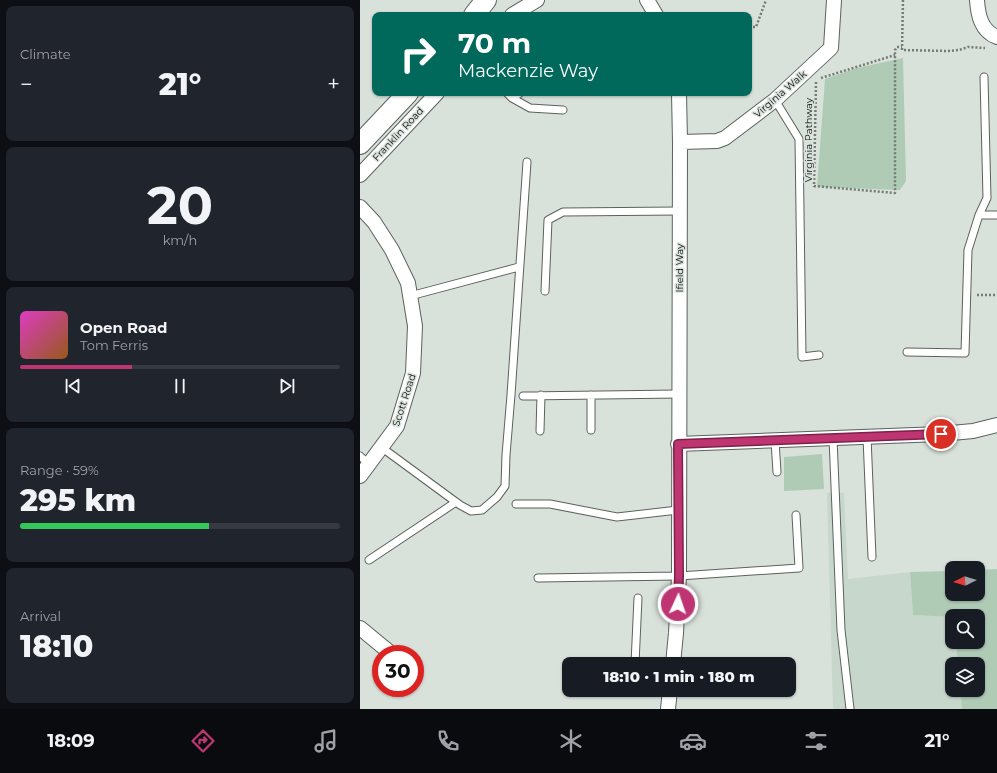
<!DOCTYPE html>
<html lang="en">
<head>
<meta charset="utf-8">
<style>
  :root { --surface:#171b24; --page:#20242c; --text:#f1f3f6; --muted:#9ea1a6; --line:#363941; --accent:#be3572 }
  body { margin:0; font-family:Montserrat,sans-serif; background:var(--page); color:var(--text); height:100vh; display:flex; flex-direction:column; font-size:15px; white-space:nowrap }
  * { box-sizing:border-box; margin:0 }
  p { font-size:13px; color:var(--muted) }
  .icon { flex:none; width:22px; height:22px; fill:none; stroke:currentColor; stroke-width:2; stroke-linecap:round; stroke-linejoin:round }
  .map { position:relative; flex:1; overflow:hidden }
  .details { display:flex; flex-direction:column; gap:6px; padding:6px; background:#0d0f14; width:360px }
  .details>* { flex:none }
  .hud { position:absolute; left:12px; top:12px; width:380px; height:84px; border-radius:8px; box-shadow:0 1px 3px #0004; background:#00695c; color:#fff; overflow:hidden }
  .needle { width:26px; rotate:265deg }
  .fabs { position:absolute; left:585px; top:561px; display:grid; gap:8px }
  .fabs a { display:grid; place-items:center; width:40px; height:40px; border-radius:8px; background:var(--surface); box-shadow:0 1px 3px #0004; font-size:20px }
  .speed { position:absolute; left:12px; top:645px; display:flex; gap:8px; font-size:20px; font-weight:700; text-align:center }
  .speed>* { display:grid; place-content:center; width:52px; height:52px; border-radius:50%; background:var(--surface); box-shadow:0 1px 3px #0004; line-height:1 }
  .speed .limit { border:6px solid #d22; background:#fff; color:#111 }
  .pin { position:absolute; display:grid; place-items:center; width:34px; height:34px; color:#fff; margin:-17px; border:2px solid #fff; border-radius:50%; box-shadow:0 1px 4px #0007 }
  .me { position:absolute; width:44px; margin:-22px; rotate:3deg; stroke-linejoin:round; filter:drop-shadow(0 0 3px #0008) }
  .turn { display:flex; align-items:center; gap:14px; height:84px; padding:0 20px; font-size:18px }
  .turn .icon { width:52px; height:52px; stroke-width:2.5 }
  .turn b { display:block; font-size:28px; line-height:34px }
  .big { font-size:30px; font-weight:800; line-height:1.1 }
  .details .tile { flex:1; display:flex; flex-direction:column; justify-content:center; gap:6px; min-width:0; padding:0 14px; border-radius:8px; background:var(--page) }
  .details .dial { align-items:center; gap:0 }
  .dial b { font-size:52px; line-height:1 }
  .song { display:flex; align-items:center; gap:12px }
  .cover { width:48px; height:48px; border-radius:6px; background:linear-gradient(135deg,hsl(310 70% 55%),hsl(30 70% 35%)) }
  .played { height:4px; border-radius:2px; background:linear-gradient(90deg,var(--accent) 35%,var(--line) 35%) }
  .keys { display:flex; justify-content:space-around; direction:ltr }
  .heat { display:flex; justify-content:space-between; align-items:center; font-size:22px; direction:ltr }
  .charge { height:6px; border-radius:3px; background:linear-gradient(90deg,#34c759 59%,var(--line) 0) }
  .trip { position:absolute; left:202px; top:657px; width:234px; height:40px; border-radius:8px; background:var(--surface); box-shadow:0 1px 3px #0004; font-weight:800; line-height:40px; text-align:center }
  .tabs { display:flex; height:64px; justify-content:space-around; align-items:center; background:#090b0e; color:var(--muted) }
  .tabs .icon { width:28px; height:28px }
  .tabs .active { color:var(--accent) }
  .tabs b { font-size:18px; color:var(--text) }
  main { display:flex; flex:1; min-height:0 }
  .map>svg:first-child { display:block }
  .built { fill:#c8d7cb }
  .green { fill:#afcbb6 }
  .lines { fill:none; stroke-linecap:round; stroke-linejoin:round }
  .lane-casing { stroke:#5b625c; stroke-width:9 }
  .street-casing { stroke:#5b625c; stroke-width:16 }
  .secondary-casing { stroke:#5b625c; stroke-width:22 }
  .path { stroke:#747a76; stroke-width:2.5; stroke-dasharray:2 2; stroke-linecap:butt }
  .lane { stroke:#fff; stroke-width:7 }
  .street { stroke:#fff; stroke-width:14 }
  .secondary { stroke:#fff; stroke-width:20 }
  .route-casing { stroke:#7c224a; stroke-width:10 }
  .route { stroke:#be3572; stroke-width:7 }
  .labels { text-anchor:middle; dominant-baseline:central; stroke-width:3; stroke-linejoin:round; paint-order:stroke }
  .street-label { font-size:10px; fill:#0f1210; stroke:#d9e1db }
</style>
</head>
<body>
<main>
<section class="details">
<div class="tile"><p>Climate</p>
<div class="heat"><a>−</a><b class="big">21°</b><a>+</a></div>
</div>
<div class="tile dial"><b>20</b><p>km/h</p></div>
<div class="tile">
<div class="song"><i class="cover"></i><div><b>Open Road</b><p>Tom Ferris</p></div></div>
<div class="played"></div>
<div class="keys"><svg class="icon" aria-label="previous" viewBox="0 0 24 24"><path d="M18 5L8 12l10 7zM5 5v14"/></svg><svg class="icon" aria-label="pause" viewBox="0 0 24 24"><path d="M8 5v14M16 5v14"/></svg><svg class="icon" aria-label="next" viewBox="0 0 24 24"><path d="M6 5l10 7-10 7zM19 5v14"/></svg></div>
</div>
<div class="tile"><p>Range · 59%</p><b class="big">295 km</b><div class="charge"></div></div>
<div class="tile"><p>Arrival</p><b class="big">18:10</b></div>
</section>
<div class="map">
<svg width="637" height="709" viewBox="0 0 637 709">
  <rect width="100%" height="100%" fill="#d9e1db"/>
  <path class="built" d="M 467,493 L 484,493 L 488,579 L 550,572 L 553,615 L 592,617 L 592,642 L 596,642 L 598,664 L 592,664 L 592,690 L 600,690 L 602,709 L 473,709 Z"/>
  <path class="green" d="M 543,58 L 546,181 L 540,190 L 457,187 L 465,79 L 497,68 Z
    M 462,454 L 464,489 L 424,491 L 424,457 Z
    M 637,569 L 637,709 L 602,709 L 600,690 L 618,690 L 618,664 L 598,664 L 596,642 L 618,642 L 618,616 L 592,616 L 592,617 L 553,615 L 550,572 L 592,571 L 592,594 L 618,594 L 618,570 Z"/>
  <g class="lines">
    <g class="lane-casing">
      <path id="lane" d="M 147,93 L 152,98 L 170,108 L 203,110
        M 152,98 L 160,93
        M 415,100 L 439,139 L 442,357 L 459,355
        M 619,215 L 627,198 L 624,77
        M 185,291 L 188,220 L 203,212 L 319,211
        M 50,296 L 159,267
        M 547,352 L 605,353 L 608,250 L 619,215 L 637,215
        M 163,396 L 319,394
        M 231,430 L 231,395
        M 180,431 L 181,395
        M 507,437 L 512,557
        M 473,438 L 481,630 L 490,709
        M 415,441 L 417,472
        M 21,447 L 100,505 L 111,511 L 122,510 L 137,497 L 145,486 L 146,455 L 151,395 L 167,162
        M 0,456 L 9,464
        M 156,504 L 190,504 L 257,517 L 318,510
        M 9,560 L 96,502
        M 178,578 L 319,576 L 439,568 L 436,515
        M 275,664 L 278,598"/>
    </g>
    <g class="street-casing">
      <path id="street" d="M 287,0 L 296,15
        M 617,0 C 618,15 621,31 637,37
        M 152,15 L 177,0
        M 320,142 L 357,141 L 365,138 L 415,100 L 471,48 L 474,0
        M 0,175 L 77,93
        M 0,207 L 14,222 L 32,250 L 48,283 L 55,326 L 53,373 L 37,426 L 0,476
        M 318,444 L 581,434 L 613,431 L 637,425
        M 0,628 L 28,651
        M 313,664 L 316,633 L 319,576 L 320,142 L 319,93
        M 308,709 L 310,690"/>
    </g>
    <g class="secondary-casing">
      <path id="secondary" d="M 114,15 L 126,0
        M 0,144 L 48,93"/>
    </g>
    <path class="path" d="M 543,0 L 542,50 L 588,51 L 599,50 L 608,47 L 625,48
      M 389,27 L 396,27 L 406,0
      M 461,78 L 535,55
      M 456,82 L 454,186 L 535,193 L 535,50 L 537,47 L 542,47
      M 617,295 L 637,295"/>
    <use href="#lane" class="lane"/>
    <use href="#street" class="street"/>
    <use href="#secondary" class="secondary"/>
  </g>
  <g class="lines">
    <g class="route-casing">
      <path id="route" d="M 318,604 L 319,576 L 318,444 L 581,434"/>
    </g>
    <use href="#route" class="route"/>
  </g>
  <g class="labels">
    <g class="street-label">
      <text transform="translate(420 94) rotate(-41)">Virginia Walk</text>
      <text transform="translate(38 134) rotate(-47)">Franklin Road</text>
      <text transform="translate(448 140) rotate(-90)">Virginia Pathway</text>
      <text transform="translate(319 268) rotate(-90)">Ifield Way</text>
      <text transform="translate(44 400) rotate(-72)">Scott Road</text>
    </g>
  </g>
</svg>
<div class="fabs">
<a><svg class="needle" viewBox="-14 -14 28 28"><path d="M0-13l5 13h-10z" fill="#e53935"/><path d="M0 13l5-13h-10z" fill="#9ea1a6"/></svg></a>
<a><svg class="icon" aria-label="search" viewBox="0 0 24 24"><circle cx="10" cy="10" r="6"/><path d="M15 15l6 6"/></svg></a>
<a><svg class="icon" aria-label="layers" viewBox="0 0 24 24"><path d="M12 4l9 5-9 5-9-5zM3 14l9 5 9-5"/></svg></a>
</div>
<div class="speed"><div class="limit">30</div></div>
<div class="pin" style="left:581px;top:434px;background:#d93025"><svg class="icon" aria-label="arrive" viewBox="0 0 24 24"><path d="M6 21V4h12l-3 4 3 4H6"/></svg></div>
<svg class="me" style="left:318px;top:604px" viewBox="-20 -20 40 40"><circle r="17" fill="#be3572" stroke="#fff" stroke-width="3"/><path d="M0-11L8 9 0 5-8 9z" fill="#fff"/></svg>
<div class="trip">18:10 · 1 min · 180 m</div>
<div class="hud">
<div class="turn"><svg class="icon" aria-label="right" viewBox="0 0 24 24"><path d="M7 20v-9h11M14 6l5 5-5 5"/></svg><div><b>70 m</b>Mackenzie Way</div></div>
</div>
</div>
</main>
<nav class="tabs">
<b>18:09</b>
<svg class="icon active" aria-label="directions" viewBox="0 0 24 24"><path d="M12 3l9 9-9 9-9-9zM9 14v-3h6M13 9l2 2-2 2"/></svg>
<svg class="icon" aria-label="music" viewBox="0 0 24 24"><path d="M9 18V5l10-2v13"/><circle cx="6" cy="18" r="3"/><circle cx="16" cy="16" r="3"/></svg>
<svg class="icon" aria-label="phone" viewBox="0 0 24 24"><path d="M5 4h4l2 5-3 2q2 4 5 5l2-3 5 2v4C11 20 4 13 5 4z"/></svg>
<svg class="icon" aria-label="climate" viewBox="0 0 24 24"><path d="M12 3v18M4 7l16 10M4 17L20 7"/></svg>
<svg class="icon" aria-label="car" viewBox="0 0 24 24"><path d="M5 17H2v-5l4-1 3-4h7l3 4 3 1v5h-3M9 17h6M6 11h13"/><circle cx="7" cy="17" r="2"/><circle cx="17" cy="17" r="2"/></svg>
<svg class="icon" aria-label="filters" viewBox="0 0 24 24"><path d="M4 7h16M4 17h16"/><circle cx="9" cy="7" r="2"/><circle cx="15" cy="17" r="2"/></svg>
<b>21°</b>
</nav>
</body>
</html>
